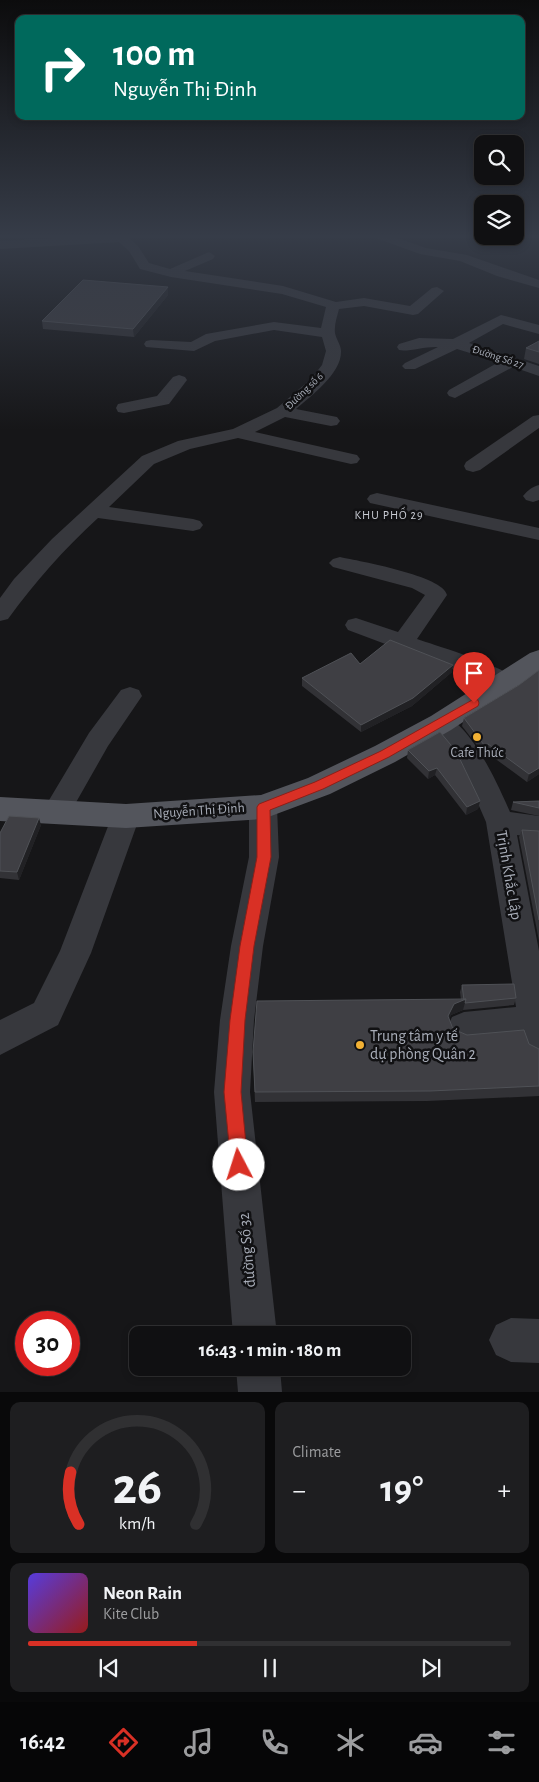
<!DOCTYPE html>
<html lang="en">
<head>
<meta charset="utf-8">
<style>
  :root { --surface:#101012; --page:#1e1e20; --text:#f1f3f6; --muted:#9c9d9f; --line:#303032; --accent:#d93025 }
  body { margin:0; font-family:"Alegreya Sans",sans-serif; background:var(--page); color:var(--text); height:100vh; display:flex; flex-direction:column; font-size:19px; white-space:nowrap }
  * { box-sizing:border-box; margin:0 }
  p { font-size:16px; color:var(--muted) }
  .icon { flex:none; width:28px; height:28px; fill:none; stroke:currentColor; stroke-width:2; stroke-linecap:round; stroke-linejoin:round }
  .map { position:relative; height:1392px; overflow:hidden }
  .side { display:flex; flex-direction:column; gap:10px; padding:10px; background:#09090a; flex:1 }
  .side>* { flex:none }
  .guide { position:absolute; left:15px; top:15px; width:510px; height:105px; border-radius:10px; box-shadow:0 2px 8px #0003,0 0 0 1px var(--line); background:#00695c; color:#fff; overflow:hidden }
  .tools { position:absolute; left:474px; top:135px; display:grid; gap:10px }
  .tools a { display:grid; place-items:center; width:50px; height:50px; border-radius:10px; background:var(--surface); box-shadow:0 2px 8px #0003,0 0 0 1px var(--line); font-size:25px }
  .speed { position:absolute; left:15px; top:1311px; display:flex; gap:10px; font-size:25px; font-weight:700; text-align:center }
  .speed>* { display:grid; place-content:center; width:65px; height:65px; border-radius:50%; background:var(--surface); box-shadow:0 2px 8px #0003,0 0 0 1px var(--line); line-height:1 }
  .speed .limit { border:8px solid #d22; background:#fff; color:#111 }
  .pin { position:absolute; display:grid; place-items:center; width:42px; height:42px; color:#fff; margin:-51px -21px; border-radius:50% 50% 50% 0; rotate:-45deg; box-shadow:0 0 5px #0007 }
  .pin .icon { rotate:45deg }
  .me { position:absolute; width:55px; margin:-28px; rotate:355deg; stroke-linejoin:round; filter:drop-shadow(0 0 4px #0008) }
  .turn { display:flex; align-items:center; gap:18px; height:105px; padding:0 15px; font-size:22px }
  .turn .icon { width:65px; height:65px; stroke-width:2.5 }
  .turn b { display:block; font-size:35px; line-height:42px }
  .big { font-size:38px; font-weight:700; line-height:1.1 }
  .side .card { flex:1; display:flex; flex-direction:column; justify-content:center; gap:8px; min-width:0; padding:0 18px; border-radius:10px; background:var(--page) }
  .side .dial { align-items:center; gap:0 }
  .dial svg { height:130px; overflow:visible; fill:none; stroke:var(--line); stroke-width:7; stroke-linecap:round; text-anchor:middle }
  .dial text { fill:var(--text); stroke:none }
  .song { display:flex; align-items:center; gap:15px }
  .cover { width:60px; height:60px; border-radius:8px; background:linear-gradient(135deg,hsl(250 70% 55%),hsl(0 70% 35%)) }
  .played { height:5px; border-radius:2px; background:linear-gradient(90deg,var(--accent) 35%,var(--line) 35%) }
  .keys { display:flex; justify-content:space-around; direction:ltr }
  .heat { display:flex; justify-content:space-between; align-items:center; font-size:28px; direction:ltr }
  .side .tiles { flex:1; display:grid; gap:10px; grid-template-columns:1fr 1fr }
  .card:last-child { grid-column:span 2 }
  .trip { position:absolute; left:129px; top:1326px; width:282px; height:50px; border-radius:10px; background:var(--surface); box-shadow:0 2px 8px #0003,0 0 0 1px var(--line); font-weight:700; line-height:50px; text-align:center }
  .tabs { display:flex; height:80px; justify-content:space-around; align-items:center; background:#060607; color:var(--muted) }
  .tabs .icon { width:35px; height:35px }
  .tabs .on { color:var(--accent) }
  .tabs b { font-size:22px; color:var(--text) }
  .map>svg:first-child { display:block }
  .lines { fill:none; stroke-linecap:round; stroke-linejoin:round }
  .minor { fill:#37383d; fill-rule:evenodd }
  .major { fill:#53555c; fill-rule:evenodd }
  .wall { fill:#323236 }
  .shaded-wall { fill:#212124 }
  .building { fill:#3f3f44; stroke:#4f5156 }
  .route { fill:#d93025; stroke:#8d1f18 }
  .poi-dot { fill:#f2b134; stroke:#111113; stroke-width:2 }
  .labels { text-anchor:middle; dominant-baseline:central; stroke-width:5; stroke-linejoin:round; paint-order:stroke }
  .far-street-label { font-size:11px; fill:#a8adb8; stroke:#111113 }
  .far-neighbourhood-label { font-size:12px; letter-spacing:1px; fill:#c9ccd4; stroke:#111113 }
  .poi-label { font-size:14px; fill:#a8adb8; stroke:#111113 }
  .street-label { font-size:14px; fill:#a8adb8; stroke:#111113 }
  .near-street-label { font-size:16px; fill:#a8adb8; stroke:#111113 }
  .near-poi-label { font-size:16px; fill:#a8adb8; stroke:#111113; text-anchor:start }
</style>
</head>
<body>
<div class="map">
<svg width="539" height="1392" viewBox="0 0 539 1392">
  <rect width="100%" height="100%" fill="#161618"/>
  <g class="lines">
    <path class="minor" d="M 108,235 L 139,235 L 130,239 L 138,246 L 149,263 L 170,269 L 209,252 L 215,256 L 213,259 L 185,271 L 283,286 L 336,302 L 364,298 L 410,306 L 432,288 L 437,287 L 444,291 L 418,314 L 413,315 L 364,306 L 339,309 C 337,317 334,325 335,333 C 336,339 341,345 341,351 C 342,373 311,396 296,409 L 337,417 L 340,421 L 337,425 L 331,426 L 285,417 L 255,432 L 357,455 L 360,459 L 357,463 L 351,464 L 238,438 L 190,449 L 154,464 L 109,507 L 193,519 L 200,521 L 203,525 L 200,529 L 193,531 L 98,518 C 64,549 35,582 8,619 L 0,621 L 0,598 L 14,579 L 52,539 L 142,456 L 178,441 L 233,429 L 277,408 L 311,379 L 322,365 L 326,351 L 322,337 L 274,330 L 215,341 L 194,351 L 146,347 L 144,344 L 146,341 L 151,340 L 191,342 L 206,334 L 274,322 L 321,328 L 326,307 L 282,294 L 171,277 L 140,269 L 129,251 L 119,242 L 0,249 L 0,241 Z
      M 371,235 L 389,235 L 426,248 L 467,255 L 539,280 L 539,288 L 497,276 L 460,261 L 420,254 L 373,237 Z
      M 501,315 L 539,325 L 539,334 L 503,324 L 469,343 L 539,366 L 539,376 L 513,367 L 455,398 L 449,396 L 447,393 L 449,390 L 499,362 L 457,349 L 415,369 L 405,369 L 402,366 L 405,363 L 438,347 C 426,346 408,352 399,350 L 397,347 L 399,344 L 419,338 L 453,339 Z
      M 179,375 L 185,377 L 187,380 L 169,404 L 124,413 L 118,412 L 116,408 L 118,404 L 157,396 L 173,377 Z
      M 539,415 L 539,428 L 480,470 L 473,472 L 466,470 L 464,466 L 466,462 L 533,416 Z
      M 539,485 L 539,500 L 533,502 L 526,500 L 523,496 C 528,490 532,487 539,485 Z
      M 377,493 L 539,528 L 539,540 L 370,503 L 367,499 L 370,495 Z
      M 340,557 C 359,561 444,576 447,595 L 417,639 C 437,646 509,667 518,682 L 515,688 L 506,690 L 497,688 L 468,675 L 348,630 L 345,625 L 348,620 L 356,618 L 398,632 L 425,595 L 412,588 L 333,567 L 329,563 L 333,559 Z
      M 130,687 L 139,690 L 142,696 L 108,746 L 66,820 L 56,823 L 46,820 L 42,812 L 89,733 L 121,690 Z
      M 441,714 C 471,723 498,785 510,812 L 539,816 L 539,838 L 517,835 L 539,951 L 539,1059 L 527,1054 L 521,1039 L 464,1044 L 452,1039 L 447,1028 L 452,1017 L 464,1012 L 516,1007 L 486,822 L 469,783 L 456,758 L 428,723 L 432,717 Z
      M 263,796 L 273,799 L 277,807 L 279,857 L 263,946 L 254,1020 L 250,1092 L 277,1335 L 233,1335 L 214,1092 L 220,1020 L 231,946 L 249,857 L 249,807 L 253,799 Z
      M 126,805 L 136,808 L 140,816 L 91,953 L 58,1025 L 0,1055 L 0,1020 L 34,1003 L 60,951 L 112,816 L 116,808 Z
      M 511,1318 L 539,1319 L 539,1363 L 511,1362 L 496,1355 L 489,1340 L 496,1325 Z
      M 236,1368 L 280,1368 L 282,1392 L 238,1392 Z"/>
    <path class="major" d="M 539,650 L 539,672 L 451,730 L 395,762 L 330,794 L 263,819 L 126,828 L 0,821 L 0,797 L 126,804 L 261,795 L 308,778 L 375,746 L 431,716 L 530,653 Z"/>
  </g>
  <path class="wall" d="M 168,287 L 168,295 L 134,337 L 43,329 L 42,321 Z
    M 539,341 L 539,364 L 524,359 L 526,348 Z
    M 360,664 L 452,672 L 412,706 L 361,732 L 302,686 L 302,678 Z
    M 519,685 L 539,774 L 527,782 L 486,752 L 483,753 L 462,726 L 464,718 Z
    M 440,732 L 480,801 L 478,809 L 466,815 L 435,775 L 428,779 L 407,758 L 408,750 Z
    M 539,801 L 539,816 L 511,810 L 513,802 Z
    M 41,825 L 19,880 L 0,878 L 0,833 Z
    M 522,830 L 539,831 L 539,941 L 519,837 Z
    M 462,985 L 516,998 L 514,1005 L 463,1010 L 451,1015 L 449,1019 L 453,1029 L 467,1035 L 529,1044 L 539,1049 L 539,1096 L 427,1101 L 255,1102 L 253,1052 L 461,1000 L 460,992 Z"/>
  <path class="shaded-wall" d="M 168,287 L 168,295 L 134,337 L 133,329 Z
    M 453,665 L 452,672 L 412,706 L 361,732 L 361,725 Z
    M 488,744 L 486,752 L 483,753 L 484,745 Z
    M 437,768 L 435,775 L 428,779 L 429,771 Z
    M 539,768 L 539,774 L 527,782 L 529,774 Z
    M 480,801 L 478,809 L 466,815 L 467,807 Z
    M 39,818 L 41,825 L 19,880 L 17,872 Z
    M 466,999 L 463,1010 L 451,1015 L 445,1027 L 448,1016 L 454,1004 Z"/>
  <path class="building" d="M 83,280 L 168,287 L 133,329 L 42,321 Z
    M 539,341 L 539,352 L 526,348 Z
    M 390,640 L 453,665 L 413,698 L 361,725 L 302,678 L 351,653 L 360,664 Z
    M 539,670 L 539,768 L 529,774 L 488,744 L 484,745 L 464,718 L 519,685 Z
    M 440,732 L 456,751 L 480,801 L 467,807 L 437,768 L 429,771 L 408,750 Z
    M 539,801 L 539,808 L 513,802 Z
    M 9,816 L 39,818 L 17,872 L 0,871 L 0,833 Z
    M 522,830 L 539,831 L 539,920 Z
    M 514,984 L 516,998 L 465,1003 L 466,999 L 464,1000 L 462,985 Z
    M 466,999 L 454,1004 L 448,1016 L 453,1029 L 467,1035 L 524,1030 L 529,1044 L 539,1049 L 539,1086 L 430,1091 L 255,1092 L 253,1052 L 257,1001 Z"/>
  <linearGradient id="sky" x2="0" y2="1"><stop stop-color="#0c0c0d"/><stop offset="0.55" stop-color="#363c48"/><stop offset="1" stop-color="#363c48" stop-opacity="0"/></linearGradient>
  <rect width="539" height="430" fill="url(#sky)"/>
  <path class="route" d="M 474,699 L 478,700 L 479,703 L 478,706 L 389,757 L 323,789 L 270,810 L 271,857 L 254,946 L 245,1020 L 241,1092 L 248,1165 L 245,1171 L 239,1173 L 233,1171 L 231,1165 L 224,1092 L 230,1020 L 240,946 L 257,857 L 257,807 L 259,804 L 315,782 L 381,751 Z"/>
  <g class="poi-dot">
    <circle cx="477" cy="737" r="5"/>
    <circle cx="360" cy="1045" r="5"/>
  </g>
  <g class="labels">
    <g class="far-street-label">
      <text transform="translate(498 357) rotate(18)">Đường Số 27</text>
      <text transform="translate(304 391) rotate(-44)">Đường số 6</text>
    </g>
    <g class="far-neighbourhood-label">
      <text x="389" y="515">KHU PHỐ 29</text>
    </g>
    <g class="poi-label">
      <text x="477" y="753">Cafe Thức</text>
    </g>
    <g class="street-label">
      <text transform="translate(199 811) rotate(-4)">Nguyễn Thị Định</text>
    </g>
    <g class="near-street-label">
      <text transform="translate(509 875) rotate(80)">Trịnh Khắc Lập</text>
      <text transform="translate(247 1250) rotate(-95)">đường Số 32</text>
    </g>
    <g class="near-poi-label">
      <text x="370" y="1036">Trung tâm y tế<tspan x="370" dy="18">dự phòng Quân 2</tspan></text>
    </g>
  </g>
</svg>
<div class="tools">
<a><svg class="icon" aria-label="search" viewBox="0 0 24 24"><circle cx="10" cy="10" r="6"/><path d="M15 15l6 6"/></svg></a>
<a><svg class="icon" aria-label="layers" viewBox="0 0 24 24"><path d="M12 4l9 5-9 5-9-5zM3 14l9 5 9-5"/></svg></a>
</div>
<div class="speed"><div class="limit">30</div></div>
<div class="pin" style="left:474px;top:703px;background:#d93025"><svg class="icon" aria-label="arrive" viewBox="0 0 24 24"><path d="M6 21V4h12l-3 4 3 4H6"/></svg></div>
<svg class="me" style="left:239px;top:1165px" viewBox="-20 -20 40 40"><circle r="19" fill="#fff"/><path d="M0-13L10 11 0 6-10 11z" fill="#d93025"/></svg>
<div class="trip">16:43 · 1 min · 180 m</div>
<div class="guide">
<div class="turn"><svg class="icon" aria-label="right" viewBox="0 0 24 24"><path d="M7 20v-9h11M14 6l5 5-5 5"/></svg><div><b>100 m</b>Nguyễn Thị Định</div></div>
</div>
</div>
<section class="side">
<div class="tiles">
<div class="card dial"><svg viewBox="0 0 100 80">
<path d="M14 69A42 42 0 1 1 86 69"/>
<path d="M14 69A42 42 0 0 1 9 37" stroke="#d93025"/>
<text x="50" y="56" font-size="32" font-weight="700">26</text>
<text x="50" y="72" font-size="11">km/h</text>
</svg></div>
<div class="card"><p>Climate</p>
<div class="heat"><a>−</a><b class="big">19°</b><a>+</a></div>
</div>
<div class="card">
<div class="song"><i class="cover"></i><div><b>Neon Rain</b><p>Kite Club</p></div></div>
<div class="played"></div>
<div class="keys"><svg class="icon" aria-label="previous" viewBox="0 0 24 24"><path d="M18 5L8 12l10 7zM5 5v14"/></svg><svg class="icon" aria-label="pause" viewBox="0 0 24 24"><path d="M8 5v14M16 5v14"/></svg><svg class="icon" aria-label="next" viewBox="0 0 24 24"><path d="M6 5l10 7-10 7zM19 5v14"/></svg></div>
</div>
</div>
</section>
<nav class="tabs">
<b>16:42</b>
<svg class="icon on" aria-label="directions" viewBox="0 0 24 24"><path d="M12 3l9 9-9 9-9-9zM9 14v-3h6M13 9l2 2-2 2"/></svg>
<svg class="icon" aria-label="music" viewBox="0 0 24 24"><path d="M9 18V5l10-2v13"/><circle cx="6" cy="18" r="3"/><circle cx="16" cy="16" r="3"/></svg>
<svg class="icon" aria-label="phone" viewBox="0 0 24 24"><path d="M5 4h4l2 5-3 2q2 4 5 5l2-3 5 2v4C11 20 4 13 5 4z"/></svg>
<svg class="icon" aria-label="climate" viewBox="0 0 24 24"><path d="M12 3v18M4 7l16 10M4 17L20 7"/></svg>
<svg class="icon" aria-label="car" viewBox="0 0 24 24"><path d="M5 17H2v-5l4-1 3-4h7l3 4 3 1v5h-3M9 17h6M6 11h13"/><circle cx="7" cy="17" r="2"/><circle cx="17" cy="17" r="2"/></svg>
<svg class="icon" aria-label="filters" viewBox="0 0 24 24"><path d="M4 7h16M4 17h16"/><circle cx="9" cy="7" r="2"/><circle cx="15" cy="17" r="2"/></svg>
</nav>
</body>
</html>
